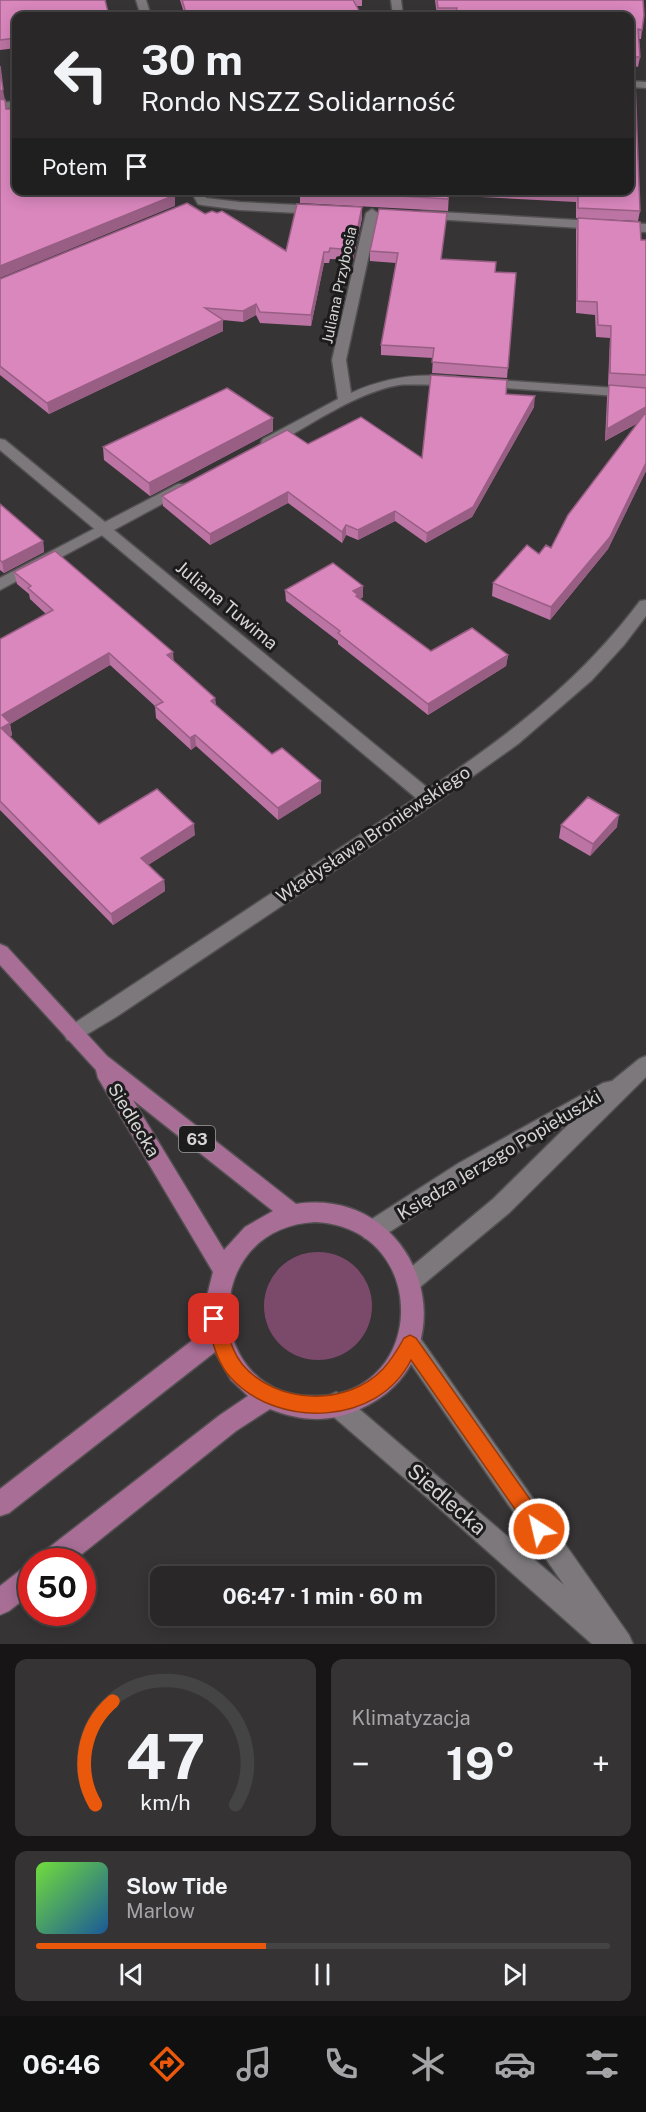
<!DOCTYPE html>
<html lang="pl">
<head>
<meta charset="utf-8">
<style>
  :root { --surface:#292728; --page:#353334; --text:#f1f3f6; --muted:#a5a5a8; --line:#454445; --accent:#ea580c }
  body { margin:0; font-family:"Public Sans",sans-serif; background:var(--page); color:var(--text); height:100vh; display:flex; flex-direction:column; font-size:22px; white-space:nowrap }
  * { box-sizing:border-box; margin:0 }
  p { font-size:20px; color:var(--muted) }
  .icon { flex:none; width:33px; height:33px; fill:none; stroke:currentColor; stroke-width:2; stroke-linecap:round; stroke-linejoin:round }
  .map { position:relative; height:1644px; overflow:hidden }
  .drawer { display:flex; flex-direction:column; gap:15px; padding:15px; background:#171516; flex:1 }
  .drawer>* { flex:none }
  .hud { position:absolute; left:12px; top:12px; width:622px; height:183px; border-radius:12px; box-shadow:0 3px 15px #0003,0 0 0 2px var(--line); background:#292728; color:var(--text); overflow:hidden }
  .speed { position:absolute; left:18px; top:1548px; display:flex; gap:12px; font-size:30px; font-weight:700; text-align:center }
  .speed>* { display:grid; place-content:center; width:78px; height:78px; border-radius:50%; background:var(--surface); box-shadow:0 3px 15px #0003,0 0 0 2px var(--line); line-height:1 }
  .speed .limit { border:9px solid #d22; background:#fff; color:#111 }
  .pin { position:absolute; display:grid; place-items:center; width:51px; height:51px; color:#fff; margin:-26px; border-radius:12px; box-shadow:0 3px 9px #0006 }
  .me { position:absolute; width:66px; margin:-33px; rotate:325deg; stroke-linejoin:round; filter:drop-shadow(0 0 4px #0008) }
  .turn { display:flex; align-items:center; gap:21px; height:126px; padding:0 30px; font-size:27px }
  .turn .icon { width:78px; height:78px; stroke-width:2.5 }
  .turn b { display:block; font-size:42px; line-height:51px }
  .then { display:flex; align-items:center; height:57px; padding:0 30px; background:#0003; gap:12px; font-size:22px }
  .big { font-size:45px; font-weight:700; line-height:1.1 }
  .drawer .widget { flex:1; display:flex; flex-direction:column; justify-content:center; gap:9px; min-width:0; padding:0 21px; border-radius:12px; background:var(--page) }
  .drawer .dial { align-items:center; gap:0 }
  .dial svg { height:156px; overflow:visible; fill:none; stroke:var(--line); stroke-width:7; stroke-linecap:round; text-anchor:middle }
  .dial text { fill:var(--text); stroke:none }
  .song { display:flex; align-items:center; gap:18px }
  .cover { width:72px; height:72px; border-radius:9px; background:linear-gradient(135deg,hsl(100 70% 55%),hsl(210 70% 35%)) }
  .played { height:6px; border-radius:3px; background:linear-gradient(90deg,var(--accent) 40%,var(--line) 40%) }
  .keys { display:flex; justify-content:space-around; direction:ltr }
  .heat { display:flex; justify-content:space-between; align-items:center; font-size:33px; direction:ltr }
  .drawer .tiles { flex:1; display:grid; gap:15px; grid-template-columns:1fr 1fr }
  .widget:last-child { grid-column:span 2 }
  .trip { position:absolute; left:150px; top:1566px; width:345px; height:60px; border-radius:12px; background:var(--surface); box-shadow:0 3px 15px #0003,0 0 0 2px var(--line); font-weight:700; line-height:60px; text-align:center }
  .menu { display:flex; height:96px; justify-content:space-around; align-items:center; background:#101010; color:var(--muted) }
  .menu .icon { width:42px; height:42px }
  .menu .current { color:var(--accent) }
  .menu b { font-size:27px; color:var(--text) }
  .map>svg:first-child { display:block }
  .green { fill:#7b4a6a }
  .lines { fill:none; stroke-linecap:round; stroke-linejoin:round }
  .lane-casing { stroke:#525051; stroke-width:3 }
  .street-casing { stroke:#525051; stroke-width:3 }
  .secondary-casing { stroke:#525051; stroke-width:3 }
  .primary-casing { stroke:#525051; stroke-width:3 }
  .lane { fill:#7c787b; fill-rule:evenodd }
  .street { fill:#7c787b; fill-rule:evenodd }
  .secondary { fill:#7c787b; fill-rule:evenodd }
  .primary { fill:#a96e96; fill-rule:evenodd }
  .wall { fill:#bb74a3 }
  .shaded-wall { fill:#985e84 }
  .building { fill:#d987bd; stroke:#985e84; stroke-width:1.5 }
  .route { fill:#ea580c; stroke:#983908; stroke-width:1.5 }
  .labels { text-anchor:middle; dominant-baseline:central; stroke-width:6; stroke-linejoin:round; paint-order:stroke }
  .far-street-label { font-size:15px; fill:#d6d4d5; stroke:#1d1c1d }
  .shield { fill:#1d1c1d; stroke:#9e9d9e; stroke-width:1.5 }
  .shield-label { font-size:16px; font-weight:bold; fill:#d6d4d5 }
  .street-label { font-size:18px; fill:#d6d4d5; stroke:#1d1c1d }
  .near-street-label { font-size:21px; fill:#d6d4d5; stroke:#1d1c1d }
</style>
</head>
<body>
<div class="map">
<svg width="646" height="1644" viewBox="0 0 646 1644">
  <rect width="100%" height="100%" fill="#373436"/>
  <path class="green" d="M264 1306a54 54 0 1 1 108 0a54 54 0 1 1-108 0Z"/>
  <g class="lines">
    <g class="lane-casing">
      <path id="lane" d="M 105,523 L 113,528 L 110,531 L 0,590 L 0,578 Z"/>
    </g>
    <g class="street-casing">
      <path id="street" d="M 136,0 L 146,0 L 151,16 L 141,16 Z
        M 391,0 L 401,0 L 403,16 L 393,16 Z
        M 630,81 L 646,82 L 646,88 L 630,87 Z
        M 16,101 L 16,107 L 0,109 L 0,103 Z
        M 190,190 L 202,190 L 206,198 L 240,202 L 320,206 L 326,210 L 320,214 L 240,210 L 202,205 L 198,204 Z
        M 372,209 L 378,213 L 346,360 L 351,393 C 380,380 408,374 440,376 C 448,376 457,375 463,381 C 456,388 413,383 399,385 C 357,392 311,425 273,445 L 263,445 L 261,442 L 263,439 L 338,399 L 332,360 L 366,213 Z
        M 422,211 L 646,224 L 646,232 L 418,218 L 416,215 Z
        M 483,379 L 646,390 L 646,398 L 478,386 L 476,383 Z
        M 0,439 L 5,440 L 105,522 L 178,484 L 188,484 L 190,487 L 188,490 L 114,530 L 429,789 C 511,733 580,681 640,601 L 646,600 L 646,616 L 624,645 L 592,680 L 518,744 L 438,801 L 116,1017 L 74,1042 L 67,1040 L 64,1034 L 67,1028 L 416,798 L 0,450 Z"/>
    </g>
    <g class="secondary-casing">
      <path id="secondary" d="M 646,1056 L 646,1077 L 509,1213 L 420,1287 L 412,1290 L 404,1287 L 401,1280 L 404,1273 L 493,1199 L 572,1121 L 475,1177 L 380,1238 L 372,1241 L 364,1238 L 361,1231 L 364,1224 L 459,1163 L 603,1083 L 612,1081 L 639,1059 Z
        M 410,1332 L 418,1335 L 629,1635 L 633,1644 L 592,1644 L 432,1502 L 328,1412 L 324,1404 L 328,1396 L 336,1392 L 344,1396 L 564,1585 L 402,1351 L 399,1343 L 402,1335 Z"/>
    </g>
    <g class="primary-casing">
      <path id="primary" d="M 0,944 L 7,947 L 107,1056 L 296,1204 C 423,1185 476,1360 358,1410 C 328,1423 300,1421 270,1409 L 236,1431 L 72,1562 L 39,1562 L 42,1553 L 220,1415 L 248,1396 L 231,1380 L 215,1352 L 9,1513 L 0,1516 L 0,1489 L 207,1329 L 206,1300 L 213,1272 L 98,1078 L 96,1070 L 0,965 ZM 133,1100 L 273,1211 L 245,1227 L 224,1250 ZM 315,1222 C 430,1227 429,1394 317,1396 C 202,1399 198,1228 315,1222 Z
        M 32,1565 L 32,1593 L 9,1611 L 0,1615 L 0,1586 L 23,1568 Z"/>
    </g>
    <use href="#lane" class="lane"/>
    <use href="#street" class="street"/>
    <use href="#secondary" class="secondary"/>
    <use href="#primary" class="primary"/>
  </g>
  <path class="wall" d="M 0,0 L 16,16 L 16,48 L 0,50 Z
    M 180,0 L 362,0 L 362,6 L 356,6 L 362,16 L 185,16 Z
    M 435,0 L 643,0 L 642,30 L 641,39 L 639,39 L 640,57 L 638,67 L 634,66 L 633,79 L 640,211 L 638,221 L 576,218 L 576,202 L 461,196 L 461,190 L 630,190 L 630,16 L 437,16 Z
    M 297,190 L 448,190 L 449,193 L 448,211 L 300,203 L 300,196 Z
    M 362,207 L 362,218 L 353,260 L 330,259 L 329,263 L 324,263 L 311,326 L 260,323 L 256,315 L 243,322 L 223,320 L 223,331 L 49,414 L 0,375 L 0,279 L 205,214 L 286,251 Z
    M 447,213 L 441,259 L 495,272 L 516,273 L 507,378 L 432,373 L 433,358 L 381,355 L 381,345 L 396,263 L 370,261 L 370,251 Z
    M 578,218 L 641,240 L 646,240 L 646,471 L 608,549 L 550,620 L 492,596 L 493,583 L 539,554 L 551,548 L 638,423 L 605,441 L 607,398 L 609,385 L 608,385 L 610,338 L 596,337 L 595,315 L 576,313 L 576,230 Z
    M 506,394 L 534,407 L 472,517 L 426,543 L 395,521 L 358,540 L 346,535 L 342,543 L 288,503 L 210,545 L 163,506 L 162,496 L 308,444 L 422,458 Z
    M 273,431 L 150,496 L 104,460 L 103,447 Z
    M 0,504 L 43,541 L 44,552 L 4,573 L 0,570 Z
    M 14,572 L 174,661 L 215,698 L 216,706 L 272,754 L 321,793 L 278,820 L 196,746 L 191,750 L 156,718 L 155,706 L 110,665 L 10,724 L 12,735 L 10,737 L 99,824 L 195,835 L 148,865 L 164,880 L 165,891 L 113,925 L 0,810 L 0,639 L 46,614 L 30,599 L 29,594 L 17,584 Z
    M 363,586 L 363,597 L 360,599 L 431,651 L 508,655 L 506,666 L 428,715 L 338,644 L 338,641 L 286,601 L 285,590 Z
    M 561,825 L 617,827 L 590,856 L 559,838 Z"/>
  <path class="shaded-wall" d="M 635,69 L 633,79 L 630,80 L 630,71 Z
    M 3,90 L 5,100 L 0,101 L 0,91 Z
    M 175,195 L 175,206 L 0,278 L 0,266 Z
    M 362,207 L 362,218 L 353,260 L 353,250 Z
    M 324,252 L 324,263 L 311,326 L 311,315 Z
    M 256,304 L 256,315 L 243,322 L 243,311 Z
    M 223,320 L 223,331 L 49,414 L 47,403 Z
    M 535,396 L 534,407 L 472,517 L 426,543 L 427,533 Z
    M 646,407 L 646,418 L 605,441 L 607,429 Z
    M 273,418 L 273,431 L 150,496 L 149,483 Z
    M 646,463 L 646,471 L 608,549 L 550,620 L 551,607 Z
    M 288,492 L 288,503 L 210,545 L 210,534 Z
    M 395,511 L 395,521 L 358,540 L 358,530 Z
    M 346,525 L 346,535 L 342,543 L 342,532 Z
    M 43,541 L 44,552 L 4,573 L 2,562 Z
    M 363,586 L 363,597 L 358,600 L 353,591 Z
    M 173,652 L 174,663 L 167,655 Z
    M 109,653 L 110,665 L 10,724 L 12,735 L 4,740 L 1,728 L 2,715 Z
    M 508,655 L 506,666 L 428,715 L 428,704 Z
    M 215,698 L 216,710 L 211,701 Z
    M 195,735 L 196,746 L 191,750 L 190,738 Z
    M 321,781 L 321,793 L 278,820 L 278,808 Z
    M 619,815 L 617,827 L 590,856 L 593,844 Z
    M 194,824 L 195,835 L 142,869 L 141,858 Z
    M 164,880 L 165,891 L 113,925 L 111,914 Z"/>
  <path class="building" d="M 0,0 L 105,0 L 109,16 L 16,16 L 16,38 L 0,40 Z
    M 182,0 L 353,0 L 362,16 L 187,16 Z
    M 437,0 L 643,0 L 644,15 L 642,30 L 638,29 L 640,57 L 634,57 L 635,69 L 630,71 L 630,16 L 455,16 L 457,8 L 438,8 Z
    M 0,66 L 3,90 L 0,91 Z
    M 630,79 L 635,80 L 640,211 L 578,208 L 578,192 L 551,190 L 630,190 Z
    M 0,99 L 5,100 L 6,109 L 16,109 L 16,190 L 168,190 L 175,195 L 0,266 Z
    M 300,190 L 448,190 L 449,193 L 448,199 Z
    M 187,203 L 205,214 L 212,211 L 217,213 L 222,211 L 286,251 L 297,204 L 362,207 L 353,250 L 330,248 L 329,252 L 324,252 L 311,315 L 260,312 L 256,304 L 243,311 L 205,308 L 223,320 L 47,403 L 0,366 L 0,279 Z
    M 379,209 L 447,213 L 441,259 L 496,262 L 495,272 L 516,273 L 508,368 L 432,362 L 434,348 L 381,345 L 398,253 L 370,251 Z
    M 578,218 L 640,222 L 641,240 L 646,240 L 646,375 L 610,373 L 611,326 L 598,325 L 597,302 L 577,301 Z
    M 431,375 L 507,380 L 506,394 L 535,396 L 473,507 L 427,533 L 395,511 L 358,530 L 346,525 L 342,532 L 288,492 L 210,534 L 162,496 L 287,430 L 308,444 L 361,417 L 422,458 Z
    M 609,385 L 646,388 L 646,407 L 607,429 Z
    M 227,388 L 273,418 L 149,483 L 103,447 Z
    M 646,412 L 646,463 L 610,537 L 551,607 L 493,583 L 527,545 L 539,554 L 546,545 L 551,548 L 568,515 Z
    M 0,504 L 43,541 L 2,562 L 0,560 Z
    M 55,551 L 173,652 L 167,655 L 215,698 L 211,701 L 272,754 L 282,748 L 321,781 L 278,808 L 195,735 L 190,738 L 155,706 L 163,702 L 109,653 L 2,715 L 10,723 L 1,728 L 99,824 L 157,789 L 194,824 L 141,858 L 164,880 L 111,914 L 0,801 L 0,639 L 53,610 L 28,588 L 31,586 L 14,572 Z
    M 333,563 L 363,586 L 353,591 L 358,595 L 356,596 L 431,651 L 472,628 L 508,655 L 428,704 L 338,633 L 340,631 L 285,590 Z
    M 588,797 L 619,815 L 593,844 L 561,825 Z"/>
  <path class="route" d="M 214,1310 L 221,1313 C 228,1330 230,1349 242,1364 C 276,1405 347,1407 383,1369 C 392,1359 398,1349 404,1338 L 410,1335 L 416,1338 L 546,1522 L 549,1529 L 546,1535 L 539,1538 L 533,1535 L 411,1360 C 378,1426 278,1429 231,1378 C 216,1362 212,1339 206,1319 L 208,1313 Z"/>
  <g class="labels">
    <g class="far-street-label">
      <text transform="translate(339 285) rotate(-78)">Juliana Przybosia</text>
    </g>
    <rect class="shield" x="179" y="1126" width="36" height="26" rx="4.5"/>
    <g class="shield-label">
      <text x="197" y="1139">63</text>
    </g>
    <g class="street-label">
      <text transform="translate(227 605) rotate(40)">Juliana Tuwima</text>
      <text transform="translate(373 834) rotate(-34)">Władysława Broniewskiego</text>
      <text transform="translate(134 1120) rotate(59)">Siedlecka</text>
      <text transform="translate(499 1155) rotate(-31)">Księdza Jerzego Popiełuszki</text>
    </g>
    <g class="near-street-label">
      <text transform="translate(447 1499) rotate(41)">Siedlecka</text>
    </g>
  </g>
</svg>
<div class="speed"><div class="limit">50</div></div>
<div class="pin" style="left:214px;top:1319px;background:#d93025"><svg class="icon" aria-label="arrive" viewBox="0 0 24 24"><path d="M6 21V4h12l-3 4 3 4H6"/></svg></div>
<svg class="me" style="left:539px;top:1529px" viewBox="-20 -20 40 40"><circle r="17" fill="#ea580c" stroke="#fff" stroke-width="3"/><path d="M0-11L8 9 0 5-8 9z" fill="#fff"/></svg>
<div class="trip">06:47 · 1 min · 60 m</div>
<div class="hud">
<div class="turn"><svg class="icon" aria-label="left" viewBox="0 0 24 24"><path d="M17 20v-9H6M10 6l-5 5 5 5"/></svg><div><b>30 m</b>Rondo NSZZ Solidarność</div></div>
<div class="then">Potem<svg class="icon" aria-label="arrive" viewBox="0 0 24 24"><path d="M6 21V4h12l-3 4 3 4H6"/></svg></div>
</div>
</div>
<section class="drawer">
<div class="tiles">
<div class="widget dial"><svg viewBox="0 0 100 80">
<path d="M14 69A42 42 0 1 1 86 69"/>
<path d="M14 69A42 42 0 0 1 23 16" stroke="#ea580c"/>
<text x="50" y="56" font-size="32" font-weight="700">47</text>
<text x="50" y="72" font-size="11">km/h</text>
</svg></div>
<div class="widget"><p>Klimatyzacja</p>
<div class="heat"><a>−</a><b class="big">19°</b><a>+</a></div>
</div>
<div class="widget">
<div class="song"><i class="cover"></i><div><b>Slow Tide</b><p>Marlow</p></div></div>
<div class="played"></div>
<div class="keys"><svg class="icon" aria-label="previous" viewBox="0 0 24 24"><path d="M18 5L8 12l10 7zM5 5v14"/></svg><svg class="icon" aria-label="pause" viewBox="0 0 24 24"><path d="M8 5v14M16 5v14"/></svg><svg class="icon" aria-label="next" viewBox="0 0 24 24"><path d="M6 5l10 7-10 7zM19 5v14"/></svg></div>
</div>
</div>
</section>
<nav class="menu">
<b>06:46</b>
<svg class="icon current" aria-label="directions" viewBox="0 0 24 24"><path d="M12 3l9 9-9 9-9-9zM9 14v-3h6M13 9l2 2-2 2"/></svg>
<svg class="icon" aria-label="music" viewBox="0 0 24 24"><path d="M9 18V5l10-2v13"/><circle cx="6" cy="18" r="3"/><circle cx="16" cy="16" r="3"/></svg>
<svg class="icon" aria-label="phone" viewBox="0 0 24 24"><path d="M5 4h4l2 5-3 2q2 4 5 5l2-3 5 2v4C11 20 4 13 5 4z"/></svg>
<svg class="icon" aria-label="climate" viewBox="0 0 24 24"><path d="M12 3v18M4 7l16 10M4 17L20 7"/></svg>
<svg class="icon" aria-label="car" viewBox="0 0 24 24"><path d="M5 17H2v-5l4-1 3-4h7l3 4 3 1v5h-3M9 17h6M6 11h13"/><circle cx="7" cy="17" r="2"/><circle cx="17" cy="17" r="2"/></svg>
<svg class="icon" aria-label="filters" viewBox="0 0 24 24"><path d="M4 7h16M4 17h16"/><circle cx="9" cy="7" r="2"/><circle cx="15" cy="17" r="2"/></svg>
</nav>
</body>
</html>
